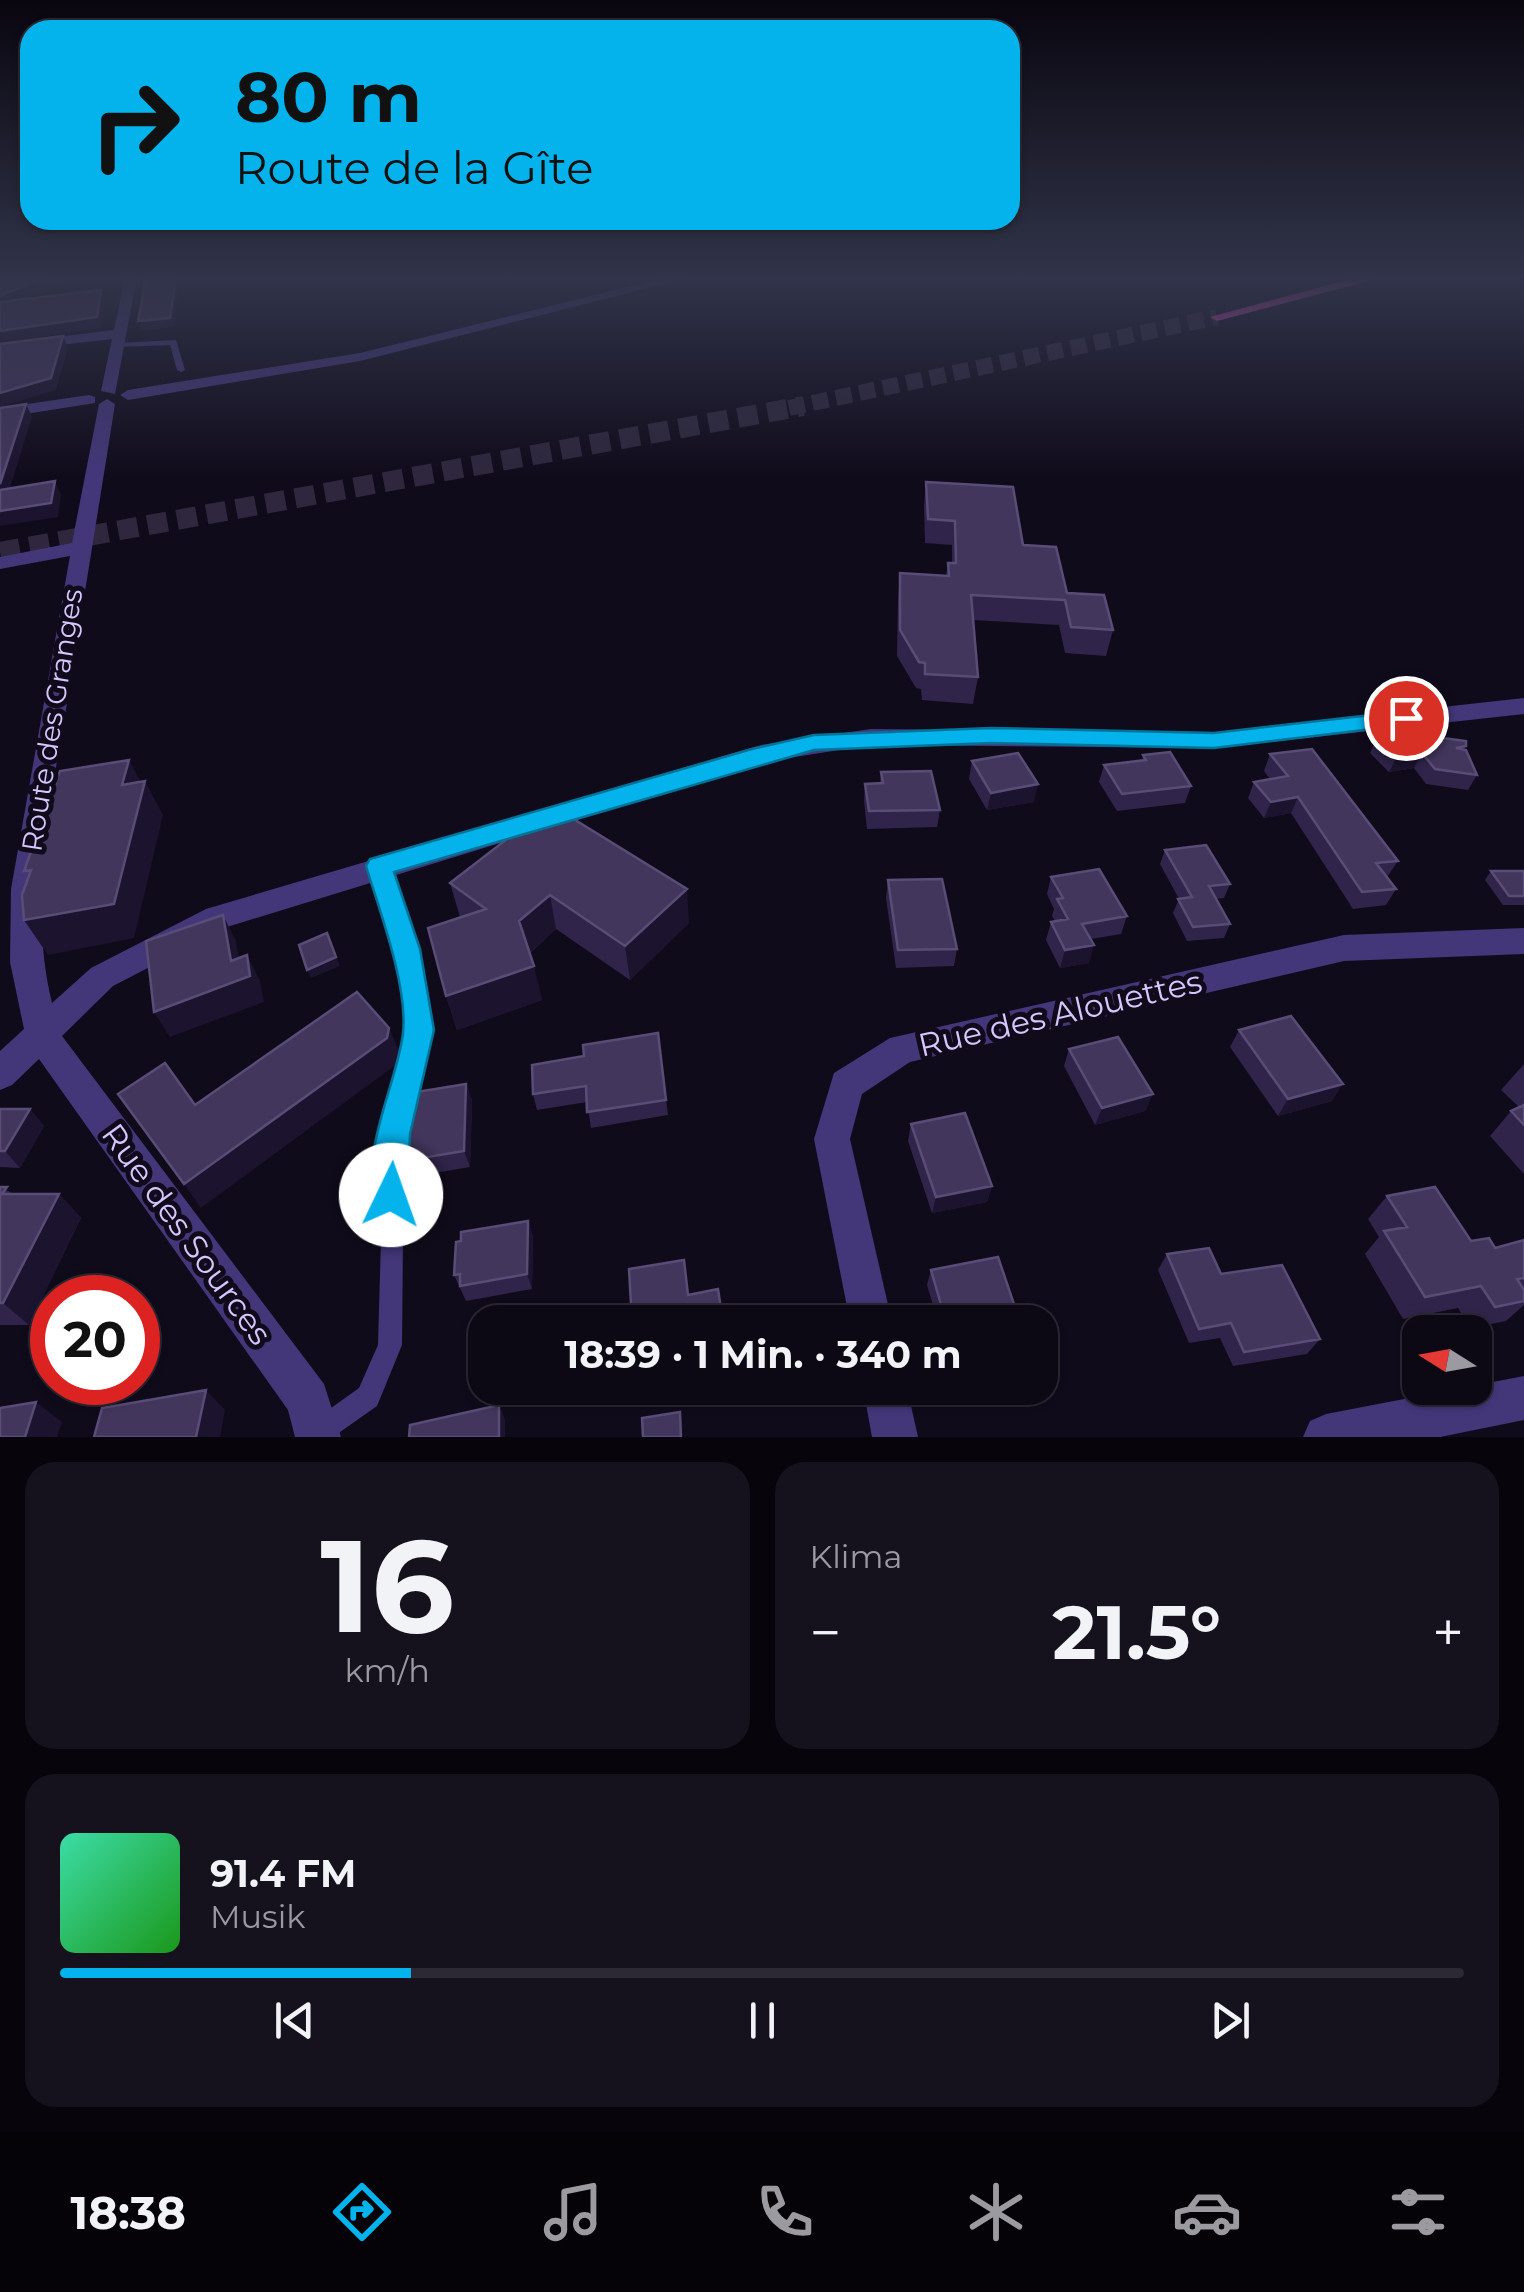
<!DOCTYPE html>
<html lang="de">
<head>
<meta charset="utf-8">
<style>
  :root { --surface:#0c0814; --page:#15111d; --text:#f1f3f6; --muted:#9a9aa0; --line:#2c2934; --accent:#04b3ec }
  body { margin:0; font-family:Montserrat,sans-serif; background:var(--page); color:var(--text); height:100vh; display:flex; flex-direction:column; font-size:38px; white-space:nowrap }
  * { box-sizing:border-box; margin:0 }
  p { font-size:32px; color:var(--muted) }
  .icon { flex:none; width:55px; height:55px; fill:none; stroke:currentColor; stroke-width:2; stroke-linecap:round; stroke-linejoin:round }
  .map { position:relative; height:1437px; overflow:hidden }
  .details { display:flex; flex-direction:column; gap:25px; padding:25px; background:#07040b; flex:1 }
  .details>* { flex:none }
  .top-card { position:absolute; left:20px; top:20px; width:1000px; height:210px; border-radius:30px; box-shadow:0 2px 8px #0004,0 0 0 2px var(--line); background:#04b3ec; color:#111; overflow:hidden }
  .needle { width:65px; rotate:281deg }
  .buttons { position:absolute; left:1402px; top:1315px; display:grid; gap:20px }
  .buttons a { display:grid; place-items:center; width:90px; height:90px; border-radius:20px; background:var(--surface); box-shadow:0 2px 8px #0004,0 0 0 2px var(--line); font-size:50px }
  .speed { position:absolute; left:30px; top:1275px; display:flex; gap:20px; font-size:50px; font-weight:700; text-align:center }
  .speed>* { display:grid; place-content:center; width:130px; height:130px; border-radius:50%; background:var(--surface); box-shadow:0 2px 8px #0004,0 0 0 2px var(--line); line-height:1 }
  .speed .limit { border:15px solid #d22; background:#fff; color:#111 }
  .pin { position:absolute; display:grid; place-items:center; width:85px; height:85px; color:#fff; margin:-42px; border:5px solid #fff; border-radius:50%; box-shadow:0 2px 10px #0007 }
  .me { position:absolute; width:110px; margin:-55px; rotate:3deg; stroke-linejoin:round; filter:drop-shadow(0 0 8px #0008) }
  .turn { display:flex; align-items:center; gap:35px; height:210px; padding:0 50px; font-size:45px }
  .turn .icon { width:130px; height:130px; stroke-width:2.5 }
  .turn b { display:block; font-size:70px; line-height:85px }
  .big { font-size:75px; font-weight:700; line-height:1.1 }
  .details .tile { flex:1; display:flex; flex-direction:column; justify-content:center; gap:15px; min-width:0; padding:0 35px; border-radius:30px; background:var(--page) }
  .details .dial { align-items:center; gap:0 }
  .dial b { font-size:130px; line-height:1 }
  .song { display:flex; align-items:center; gap:30px }
  .cover { width:120px; height:120px; border-radius:15px; background:linear-gradient(135deg,hsl(160 70% 55%),hsl(120 70% 35%)) }
  .played { height:10px; border-radius:5px; background:linear-gradient(90deg,var(--accent) 25%,var(--line) 25%) }
  .keys { display:flex; justify-content:space-around; direction:ltr }
  .heat { display:flex; justify-content:space-between; align-items:center; font-size:55px; direction:ltr }
  .details .tiles { flex:1; display:grid; gap:25px; grid-template-columns:1fr 1fr }
  .tile:last-child { grid-column:span 2 }
  .trip { position:absolute; left:468px; top:1305px; width:590px; height:100px; border-radius:30px; background:var(--surface); box-shadow:0 2px 8px #0004,0 0 0 2px var(--line); font-weight:700; line-height:100px; text-align:center }
  .tabs { display:flex; height:160px; justify-content:space-around; align-items:center; background:#050308; color:var(--muted) }
  .tabs .icon { width:70px; height:70px }
  .tabs .selected { color:var(--accent) }
  .tabs b { font-size:45px; color:var(--text) }
  .map>svg:first-child { display:block }
  .lines { fill:none; stroke-linecap:round; stroke-linejoin:round }
  .trunk-tunnel-far1 { stroke:#2e273d; stroke-width:16; stroke-dasharray:16 8; stroke-linecap:butt }
  .trunk-tunnel { stroke:#2e273d; stroke-width:20; stroke-dasharray:20 10; stroke-linecap:butt }
  .service { fill:#43377a; fill-rule:evenodd }
  .minor { fill:#43377a; fill-rule:evenodd }
  .tertiary { fill:#43377a; fill-rule:evenodd }
  .trunk { fill:#e84abe; fill-rule:evenodd }
  .wall { fill:#30244a }
  .shaded-wall { fill:#1c132f }
  .building { fill:#42365d; stroke:#594c76; stroke-width:2.5 }
  .route { fill:#04b3ec; stroke:#037499; stroke-width:2.5 }
  .labels { text-anchor:middle; dominant-baseline:central; stroke-width:10; stroke-linejoin:round; paint-order:stroke }
  .street-label { font-size:28px; fill:#d5c7fe; stroke:#100b1b }
  .near-street-label { font-size:32px; fill:#d5c7fe; stroke:#100b1b }
</style>
</head>
<body>
<div class="map">
<svg width="1524" height="1437" viewBox="0 0 1524 1437">
  <rect width="100%" height="100%" fill="#100b1b"/>
  <g class="lines">
    <path class="trunk-tunnel-far1" d="M 789,408 L 1217,317"/>
    <path class="trunk-tunnel" d="M 0,552 L 803,406"/>
    <path class="service" d="M 176,340 L 185,370 L 181,372 L 177,370 L 170,345 L 118,347 L 114,345 L 118,343 Z
      M 379,860 L 385,862 L 387,866 L 415,949 L 427,1030 L 404,1134 L 402,1345 L 377,1406 L 333,1437 L 312,1437 L 310,1430 L 313,1421 L 359,1388 L 378,1345 L 384,1134 L 409,1030 L 397,949 L 371,866 L 373,862 Z"/>
    <path class="minor" d="M 125,277 L 137,277 L 115,394 L 101,391 L 112,339 L 0,352 L 0,344 L 114,330 Z
      M 89,395 L 95,397 L 95,403 L 0,418 L 0,408 Z
      M 107,399 L 115,404 C 100,500 84,596 69,692 C 52,794 27,901 52,1003 L 91,968 L 206,909 L 761,745 L 871,729 L 1215,732 L 1524,698 L 1524,714 L 1215,748 L 871,745 L 763,762 L 227,927 L 113,986 L 62,1036 L 324,1384 L 341,1437 L 295,1437 L 288,1410 L 39,1059 L 12,1085 L 0,1090 L 0,1051 L 24,1029 L 10,962 L 11,889 L 70,556 L 0,569 L 0,557 L 72,543 L 99,404 Z
      M 1524,928 L 1524,954 L 1344,961 L 910,1062 L 862,1094 L 850,1139 L 892,1322 L 850,1322 L 814,1139 L 834,1073 L 890,1038 L 1344,935 Z
      M 1524,1376 L 1524,1420 L 1440,1437 L 1303,1437 L 1310,1421 L 1326,1414 Z
      M 863,1388 L 907,1388 L 918,1437 L 872,1437 Z"/>
    <path class="tertiary" d="M 668,277 L 691,277 L 360,361 L 128,400 L 120,395 L 128,390 L 360,353 Z"/>
    <path class="trunk" d="M 1358,277 L 1383,277 L 1217,321 L 1210,317 Z"/>
  </g>
  <path class="wall" d="M 926,482 L 1023,545 L 1067,593 L 1113,630 L 1106,656 L 1065,653 L 1059,625 L 973,620 L 978,677 L 973,704 L 922,700 L 921,689 L 916,688 L 897,656 L 898,598 L 900,573 L 946,576 L 948,563 L 952,563 L 952,545 L 925,543 L 924,506 Z
    M 1377,738 L 1466,746 L 1464,750 L 1477,775 L 1468,790 L 1426,784 L 1414,768 L 1389,772 L 1370,753 Z
    M 1270,754 L 1398,861 L 1387,877 L 1396,889 L 1386,905 L 1353,909 L 1291,813 L 1264,818 L 1248,798 L 1254,782 L 1270,779 L 1264,771 Z
    M 1143,755 L 1191,786 L 1185,803 L 1117,811 L 1099,782 L 1104,765 L 1142,760 Z
    M 972,761 L 1034,802 L 987,810 L 969,779 Z
    M 881,772 L 940,810 L 937,827 L 867,829 L 864,801 L 865,784 L 880,783 Z
    M 546,809 L 689,923 L 630,980 L 556,929 L 530,953 L 542,1000 L 457,1030 L 446,996 L 460,917 L 450,883 Z
    M 1165,850 L 1230,884 L 1224,898 L 1216,899 L 1230,924 L 1224,938 L 1187,941 L 1173,913 L 1179,899 L 1160,864 Z
    M 1491,871 L 1524,871 L 1524,905 L 1503,905 L 1485,880 Z
    M 1051,877 L 1127,916 L 1121,934 L 1091,939 L 1089,963 L 1060,968 L 1046,940 L 1051,922 L 1055,921 L 1052,916 L 1054,909 L 1047,894 Z
    M 888,880 L 957,949 L 954,966 L 896,968 L 886,898 Z
    M 1239,1030 L 1332,1101 L 1278,1116 L 1230,1047 Z
    M 658,1033 L 668,1115 L 591,1128 L 587,1102 L 537,1110 L 533,1094 L 584,1056 Z
    M 1069,1049 L 1153,1094 L 1145,1111 L 1095,1125 L 1064,1066 Z
    M 1524,1064 L 1524,1174 L 1490,1136 L 1511,1111 L 1519,1107 L 1501,1090 Z
    M 466,1084 L 472,1100 L 470,1167 L 423,1175 L 426,1182 L 424,1233 L 407,1236 L 403,1228 L 411,1176 L 404,1161 Z
    M 0,1109 L 30,1109 L 44,1126 L 20,1168 L 0,1167 Z
    M 911,1124 L 992,1186 L 987,1202 L 932,1213 L 908,1141 Z
    M 0,1187 L 14,1194 L 59,1194 L 81,1218 L 29,1325 L 0,1325 Z
    M 1387,1196 L 1471,1241 L 1495,1248 L 1524,1240 L 1524,1305 L 1506,1321 L 1471,1328 L 1458,1308 L 1403,1319 L 1365,1254 L 1379,1237 L 1368,1219 Z
    M 528,1221 L 533,1237 L 532,1289 L 466,1301 L 454,1275 Z
    M 1167,1254 L 1221,1274 L 1320,1339 L 1307,1354 L 1233,1366 L 1220,1338 L 1189,1343 L 1158,1270 Z
    M 931,1270 L 1020,1322 L 938,1322 L 927,1285 Z
    M 661,1388 L 687,1388 L 662,1392 Z"/>
  <path class="shaded-wall" d="M 44,277 L 74,277 L 0,309 L 0,296 Z
    M 176,277 L 180,277 L 174,327 L 141,331 L 138,321 Z
    M 101,290 L 105,301 L 101,328 L 0,343 L 0,331 Z
    M 63,336 L 68,348 L 56,390 L 0,407 L 0,393 Z
    M 26,404 L 32,417 L 5,504 L 0,495 L 0,484 Z
    M 55,481 L 61,495 L 58,517 L 0,526 L 0,511 Z
    M 1422,753 L 1414,768 L 1389,772 L 1397,757 Z
    M 129,760 L 144,788 L 145,781 L 163,815 L 134,938 L 48,955 L 24,920 L 122,785 Z
    M 1038,784 L 1034,802 L 987,810 L 991,793 Z
    M 1298,797 L 1291,813 L 1264,818 L 1271,802 Z
    M 687,889 L 689,923 L 630,980 L 625,946 Z
    M 550,895 L 556,929 L 527,955 L 519,921 Z
    M 223,915 L 236,941 L 243,979 L 247,955 L 260,981 L 264,1002 L 170,1037 L 154,1012 L 231,961 Z
    M 331,942 L 340,966 L 311,978 L 307,970 Z
    M 1094,945 L 1089,963 L 1060,968 L 1065,950 Z
    M 534,966 L 542,1000 L 457,1030 L 446,996 Z
    M 389,1028 L 400,1053 L 397,1064 L 201,1208 L 184,1184 Z
    M 466,1084 L 472,1100 L 470,1167 L 464,1151 Z
    M 1343,1084 L 1332,1101 L 1278,1116 L 1288,1099 Z
    M 1153,1094 L 1145,1111 L 1095,1125 L 1102,1108 Z
    M 30,1109 L 44,1126 L 20,1168 L 5,1151 Z
    M 423,1174 L 426,1182 L 424,1233 L 407,1236 L 403,1228 Z
    M 992,1186 L 987,1202 L 932,1213 L 936,1197 Z
    M 59,1194 L 81,1218 L 29,1325 L 3,1303 Z
    M 528,1221 L 533,1237 L 532,1289 L 527,1274 Z
    M 206,1390 L 225,1410 L 220,1437 L 196,1437 Z
    M 36,1402 L 62,1422 L 57,1437 L 25,1437 Z
    M 499,1405 L 505,1419 L 505,1437 L 499,1437 Z"/>
  <path class="building" d="M 0,277 L 44,277 L 0,296 Z
    M 146,277 L 176,277 L 170,318 L 138,321 Z
    M 101,290 L 97,317 L 0,331 L 0,302 Z
    M 63,336 L 51,378 L 0,393 L 0,344 Z
    M 26,404 L 0,484 L 0,408 Z
    M 55,481 L 51,503 L 0,511 L 0,490 Z
    M 926,482 L 1013,487 L 1023,545 L 1056,547 L 1067,593 L 1104,595 L 1113,630 L 1071,627 L 1065,600 L 971,595 L 978,677 L 925,674 L 925,663 L 919,662 L 900,630 L 900,573 L 949,576 L 948,563 L 956,563 L 955,521 L 928,519 Z
    M 1405,733 L 1466,741 L 1466,746 L 1456,748 L 1466,750 L 1477,775 L 1435,769 L 1422,753 L 1397,757 L 1377,738 Z
    M 1312,749 L 1398,861 L 1376,863 L 1396,889 L 1362,892 L 1298,797 L 1271,802 L 1254,782 L 1288,776 L 1270,754 Z
    M 1170,752 L 1191,786 L 1122,794 L 1104,765 L 1146,760 L 1143,755 Z
    M 1018,753 L 1038,784 L 991,793 L 972,761 Z
    M 129,760 L 122,785 L 145,781 L 114,904 L 24,920 L 22,895 L 31,870 L 24,871 L 60,771 Z
    M 931,771 L 940,810 L 869,811 L 865,784 L 883,783 L 881,772 Z
    M 546,809 L 562,818 L 567,815 L 687,889 L 625,946 L 550,895 L 519,921 L 534,966 L 446,996 L 428,928 L 486,909 L 450,883 Z
    M 1206,845 L 1230,884 L 1209,886 L 1230,924 L 1193,927 L 1178,899 L 1192,897 L 1165,850 Z
    M 1099,869 L 1127,916 L 1082,924 L 1094,945 L 1065,950 L 1051,922 L 1068,919 L 1057,899 L 1063,898 L 1051,877 Z
    M 1491,871 L 1524,871 L 1524,896 L 1509,896 Z
    M 942,879 L 957,949 L 898,950 L 888,880 Z
    M 223,915 L 231,961 L 247,955 L 250,976 L 154,1012 L 146,941 Z
    M 327,933 L 336,957 L 307,970 L 299,945 Z
    M 357,992 L 389,1028 L 387,1038 L 184,1184 L 118,1094 L 165,1063 L 195,1105 Z
    M 1291,1016 L 1343,1084 L 1288,1099 L 1239,1030 Z
    M 658,1033 L 666,1100 L 587,1112 L 586,1086 L 533,1094 L 532,1065 L 584,1056 L 583,1045 Z
    M 1118,1037 L 1153,1094 L 1102,1108 L 1069,1049 Z
    M 466,1084 L 464,1151 L 404,1161 L 410,1093 Z
    M 1524,1105 L 1524,1125 L 1511,1111 Z
    M 0,1109 L 30,1109 L 5,1151 L 0,1151 Z
    M 965,1113 L 992,1186 L 936,1197 L 911,1124 Z
    M 423,1174 L 420,1225 L 403,1228 L 404,1178 Z
    M 0,1187 L 7,1187 L 2,1194 L 59,1194 L 3,1303 L 0,1303 Z
    M 1435,1187 L 1471,1241 L 1489,1238 L 1495,1248 L 1524,1240 L 1524,1278 L 1517,1279 L 1524,1290 L 1524,1301 L 1495,1307 L 1481,1286 L 1425,1297 L 1384,1231 L 1407,1227 L 1387,1196 Z
    M 528,1221 L 527,1274 L 460,1286 L 460,1274 L 454,1275 L 456,1242 L 461,1241 L 461,1232 Z
    M 1209,1248 L 1221,1274 L 1282,1265 L 1320,1339 L 1244,1352 L 1231,1323 L 1199,1329 L 1167,1254 Z
    M 998,1257 L 1020,1322 L 946,1322 L 931,1270 Z
    M 684,1260 L 688,1295 L 718,1289 L 723,1322 L 632,1322 L 629,1269 Z
    M 206,1390 L 196,1437 L 94,1437 L 102,1408 Z
    M 36,1402 L 25,1437 L 0,1437 L 0,1408 Z
    M 499,1405 L 499,1437 L 409,1437 L 410,1425 Z
    M 680,1412 L 681,1437 L 643,1437 L 642,1418 Z"/>
  <linearGradient id="sky" x2="0" y2="1"><stop stop-color="#09060f"/><stop offset="0.58" stop-color="#31344a"/><stop offset="1" stop-color="#31344a" stop-opacity="0"/></linearGradient>
  <rect width="1524" height="479" fill="url(#sky)"/>
  <path class="route" d="M 1406,711 L 1414,713 L 1414,724 L 1214,748 L 991,743 L 814,750 L 394,872 L 420,949 L 434,1030 L 410,1134 L 408,1195 L 403,1207 L 391,1212 L 378,1207 C 357,1155 397,1085 403,1033 C 408,986 380,912 366,866 L 370,859 L 752,749 L 814,735 L 991,728 L 1214,733 Z"/>
  <g class="labels">
    <g class="street-label">
      <text transform="translate(52 720) rotate(-81)">Route des Granges</text>
    </g>
    <g class="near-street-label">
      <text transform="translate(1060 1013) rotate(-13)">Rue des Alouettes</text>
      <text transform="translate(187 1234) rotate(54)">Rue des Sources</text>
    </g>
  </g>
</svg>
<div class="buttons">
<a><svg class="needle" viewBox="-14 -14 28 28"><path d="M0-13l5 13h-10z" fill="#e53935"/><path d="M0 13l5-13h-10z" fill="#9a9aa0"/></svg></a>
</div>
<div class="speed"><div class="limit">20</div></div>
<div class="pin" style="left:1406px;top:718px;background:#d93025"><svg class="icon" aria-label="arrive" viewBox="0 0 24 24"><path d="M6 21V4h12l-3 4 3 4H6"/></svg></div>
<svg class="me" style="left:391px;top:1195px" viewBox="-20 -20 40 40"><circle r="19" fill="#fff"/><path d="M0-13L10 11 0 6-10 11z" fill="#04b3ec"/></svg>
<div class="trip">18:39 · 1 Min. · 340 m</div>
<div class="top-card">
<div class="turn"><svg class="icon" aria-label="right" viewBox="0 0 24 24"><path d="M7 20v-9h11M14 6l5 5-5 5"/></svg><div><b>80 m</b>Route de la Gîte</div></div>
</div>
</div>
<section class="details">
<div class="tiles">
<div class="tile dial"><b>16</b><p>km/h</p></div>
<div class="tile"><p>Klima</p>
<div class="heat"><a>−</a><b class="big">21.5°</b><a>+</a></div>
</div>
<div class="tile">
<div class="song"><i class="cover"></i><div><b>91.4 FM</b><p>Musik</p></div></div>
<div class="played"></div>
<div class="keys"><svg class="icon" aria-label="previous" viewBox="0 0 24 24"><path d="M18 5L8 12l10 7zM5 5v14"/></svg><svg class="icon" aria-label="pause" viewBox="0 0 24 24"><path d="M8 5v14M16 5v14"/></svg><svg class="icon" aria-label="next" viewBox="0 0 24 24"><path d="M6 5l10 7-10 7zM19 5v14"/></svg></div>
</div>
</div>
</section>
<nav class="tabs">
<b>18:38</b>
<svg class="icon selected" aria-label="directions" viewBox="0 0 24 24"><path d="M12 3l9 9-9 9-9-9zM9 14v-3h6M13 9l2 2-2 2"/></svg>
<svg class="icon" aria-label="music" viewBox="0 0 24 24"><path d="M9 18V5l10-2v13"/><circle cx="6" cy="18" r="3"/><circle cx="16" cy="16" r="3"/></svg>
<svg class="icon" aria-label="phone" viewBox="0 0 24 24"><path d="M5 4h4l2 5-3 2q2 4 5 5l2-3 5 2v4C11 20 4 13 5 4z"/></svg>
<svg class="icon" aria-label="climate" viewBox="0 0 24 24"><path d="M12 3v18M4 7l16 10M4 17L20 7"/></svg>
<svg class="icon" aria-label="car" viewBox="0 0 24 24"><path d="M5 17H2v-5l4-1 3-4h7l3 4 3 1v5h-3M9 17h6M6 11h13"/><circle cx="7" cy="17" r="2"/><circle cx="17" cy="17" r="2"/></svg>
<svg class="icon" aria-label="filters" viewBox="0 0 24 24"><path d="M4 7h16M4 17h16"/><circle cx="9" cy="7" r="2"/><circle cx="15" cy="17" r="2"/></svg>
</nav>
</body>
</html>
